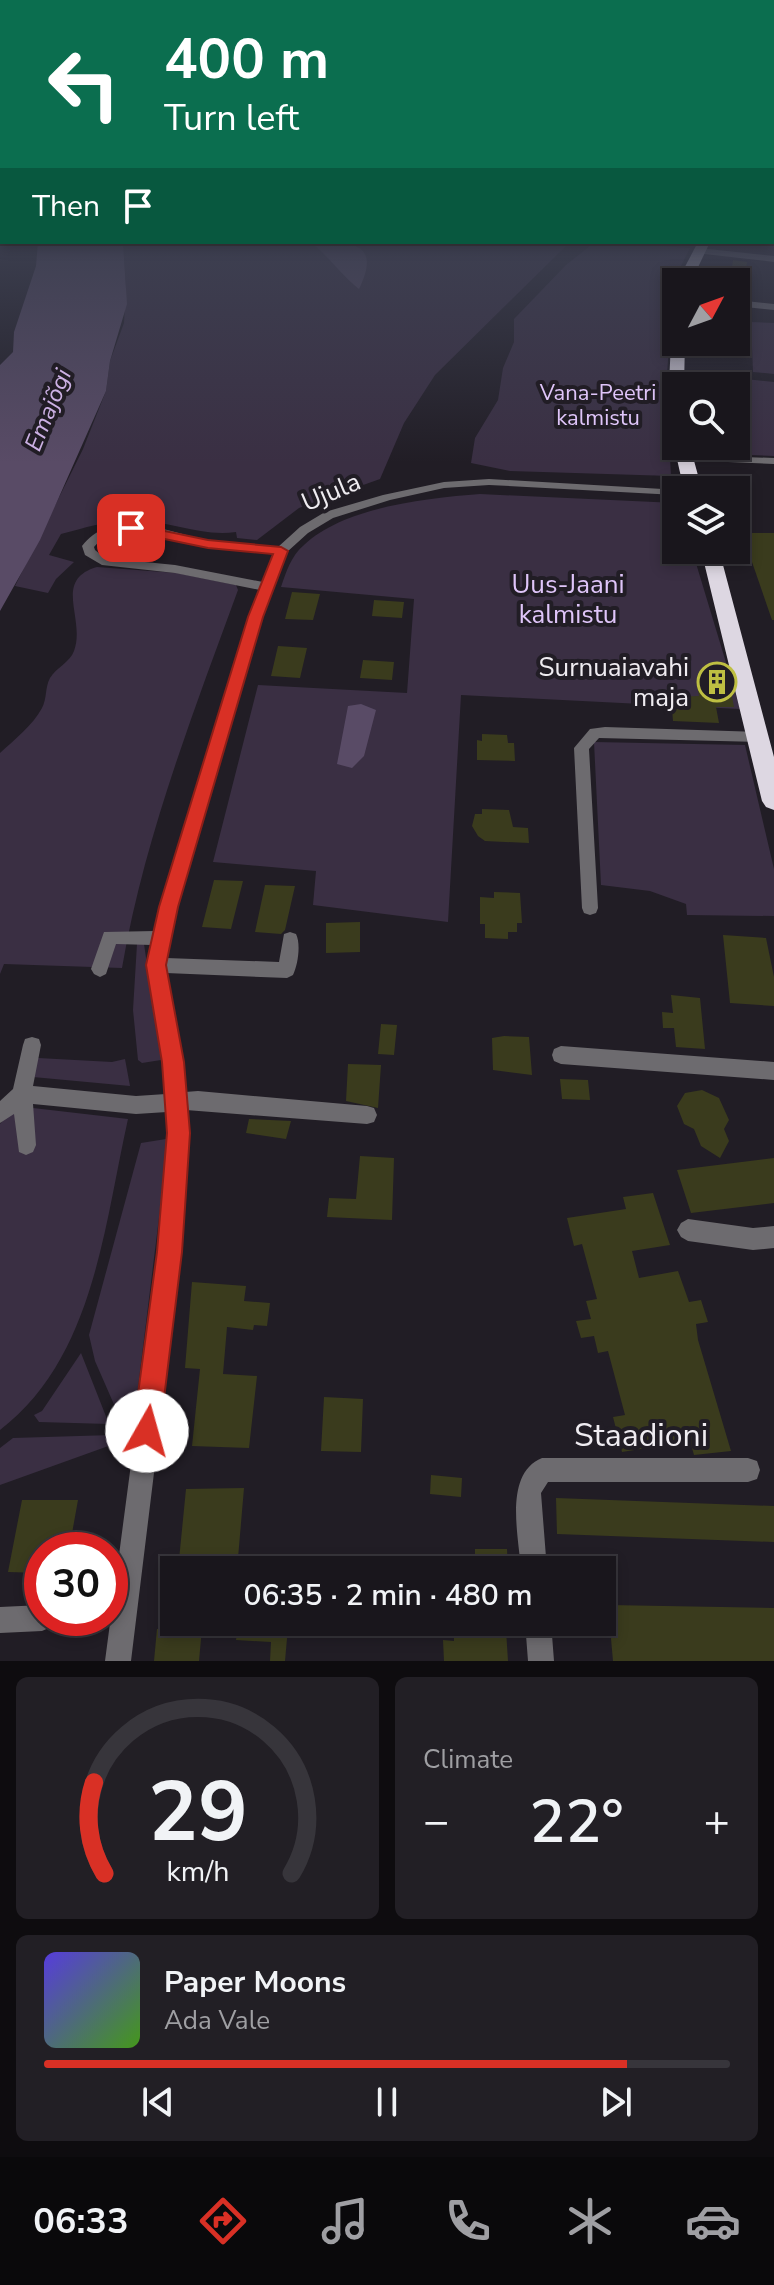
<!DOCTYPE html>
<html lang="en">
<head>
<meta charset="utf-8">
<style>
  :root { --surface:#19161c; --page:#221f25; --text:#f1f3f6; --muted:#9f9fa3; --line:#37353b; --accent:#d93025 }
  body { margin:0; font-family:"Nunito Sans",sans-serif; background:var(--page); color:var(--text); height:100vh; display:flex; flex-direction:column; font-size:30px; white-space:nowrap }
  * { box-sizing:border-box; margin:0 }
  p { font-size:26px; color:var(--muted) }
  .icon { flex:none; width:44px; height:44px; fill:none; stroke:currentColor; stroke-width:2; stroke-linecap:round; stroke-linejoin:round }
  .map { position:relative; height:1661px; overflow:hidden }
  .panel { display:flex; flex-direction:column; gap:16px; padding:16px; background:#0e0c0f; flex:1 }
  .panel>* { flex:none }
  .banner { position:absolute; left:0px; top:0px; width:774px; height:244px; box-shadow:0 4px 12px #0003,0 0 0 2px var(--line); background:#0b6e4f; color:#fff; overflow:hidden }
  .needle { width:52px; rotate:49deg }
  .fabs { position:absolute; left:662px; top:268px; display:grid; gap:16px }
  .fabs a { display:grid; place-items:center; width:88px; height:88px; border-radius:0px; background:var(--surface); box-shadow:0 4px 12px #0003,0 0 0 2px var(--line); font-size:40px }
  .speed { position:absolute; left:24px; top:1532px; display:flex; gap:16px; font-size:40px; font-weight:700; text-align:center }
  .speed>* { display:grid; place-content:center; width:104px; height:104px; border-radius:50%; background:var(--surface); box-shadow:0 4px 12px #0003,0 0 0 2px var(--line); line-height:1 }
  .speed .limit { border:12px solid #d22; background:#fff; color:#111 }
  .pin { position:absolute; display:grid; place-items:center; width:68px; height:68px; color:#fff; margin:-34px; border-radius:16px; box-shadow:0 4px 12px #0006 }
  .me { position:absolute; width:88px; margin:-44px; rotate:7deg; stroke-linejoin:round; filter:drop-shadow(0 0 6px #0008) }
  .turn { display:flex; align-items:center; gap:28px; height:168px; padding:0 32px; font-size:36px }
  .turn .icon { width:104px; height:104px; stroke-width:2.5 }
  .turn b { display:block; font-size:56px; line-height:68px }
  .then { display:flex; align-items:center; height:76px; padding:0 32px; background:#0003; gap:16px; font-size:30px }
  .big { font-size:60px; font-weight:600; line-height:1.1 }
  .panel .card { flex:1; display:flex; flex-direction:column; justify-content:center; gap:12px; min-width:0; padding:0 28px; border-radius:12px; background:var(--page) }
  .panel .dial { align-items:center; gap:0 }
  .dial svg { height:208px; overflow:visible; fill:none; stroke:var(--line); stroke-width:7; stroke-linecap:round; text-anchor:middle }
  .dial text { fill:var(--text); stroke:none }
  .song { display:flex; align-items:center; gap:24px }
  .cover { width:96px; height:96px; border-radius:12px; background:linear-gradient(135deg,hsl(250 70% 55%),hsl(100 70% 35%)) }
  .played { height:8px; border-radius:4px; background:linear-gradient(90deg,var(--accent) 85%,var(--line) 85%) }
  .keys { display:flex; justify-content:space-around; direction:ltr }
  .heat { display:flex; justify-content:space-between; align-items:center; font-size:44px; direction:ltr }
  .panel .tiles { flex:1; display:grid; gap:16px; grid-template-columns:1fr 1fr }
  .card:last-child { grid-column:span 2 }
  .trip { position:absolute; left:160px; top:1556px; width:456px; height:80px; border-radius:0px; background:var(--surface); box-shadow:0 4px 12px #0003,0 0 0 2px var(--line); font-weight:600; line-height:80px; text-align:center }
  .tabs { display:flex; height:128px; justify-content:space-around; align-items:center; background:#0a090b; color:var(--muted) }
  .tabs .icon { width:56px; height:56px }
  .tabs .active { color:var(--accent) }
  .tabs b { font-size:36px; color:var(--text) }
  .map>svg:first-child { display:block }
  .green { fill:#3a2f43 }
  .water { fill:#594b66 }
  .building { fill:#3a3b1d }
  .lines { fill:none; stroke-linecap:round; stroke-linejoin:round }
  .minor { fill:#6d6b6f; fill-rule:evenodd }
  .highway { fill:#ddd7e2; fill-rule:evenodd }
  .route { fill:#d93025; stroke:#8d1f18; stroke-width:2 }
  .labels { text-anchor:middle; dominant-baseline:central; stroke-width:8; stroke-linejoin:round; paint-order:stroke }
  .far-park-label { font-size:22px; fill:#dfc5f9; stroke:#211d25 }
  .far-water-label { font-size:24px; font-style:italic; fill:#ccb1e4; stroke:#211d25 }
  .street-label { font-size:26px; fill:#efecf1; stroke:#211d25 }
  .park-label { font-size:26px; fill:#dfc5f9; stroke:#211d25 }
  .poi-label { font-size:26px; fill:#efecf1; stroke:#211d25; text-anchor:end }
  .near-street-label { font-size:32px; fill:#efecf1; stroke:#211d25 }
</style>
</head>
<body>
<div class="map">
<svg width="774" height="1661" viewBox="0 0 774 1661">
  <rect width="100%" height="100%" fill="#211d25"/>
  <path class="green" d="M 123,242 L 570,242 L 435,375 L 404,423 L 380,479 L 299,508 L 257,540 L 237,538 L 236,532 C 202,537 169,521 136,520 C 110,519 85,528 61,534 L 49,555 L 74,562 L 56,579 L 48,593 L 15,586 L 83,449 L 106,391 L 110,361 L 124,323 L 126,287 Z
    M 595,242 L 690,248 L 675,278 L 673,294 L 666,387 L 671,476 L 510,471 L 471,463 L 475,438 L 498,400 L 503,368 L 514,342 L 514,319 L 566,265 Z
    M 751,322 L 774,323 L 774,374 L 753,372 Z
    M 688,373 L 774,382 L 774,456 L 695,453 L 693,446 L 736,446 L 736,386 L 686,386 Z
    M 480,494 L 676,503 L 676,550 L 692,550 L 740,709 L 461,695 L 448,922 L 313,905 L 316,871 L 213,862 L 258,685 L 407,693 L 414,599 L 281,587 C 286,572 291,556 304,545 C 344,507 427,498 480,494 Z
    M 97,567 L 177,573 L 236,585 L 238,590 C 193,713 144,839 122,968 L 4,964 L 0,974 L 0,753 C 14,740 33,725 42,708 C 47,699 45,687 50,678 C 56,668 70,662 74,651 C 86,619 52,580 97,567 Z
    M 594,742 L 745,745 L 774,869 L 774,916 L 687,915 L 686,904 L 650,891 L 601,885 Z
    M 137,944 L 144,944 L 161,1060 L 142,1063 L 138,1060 L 133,1010 Z
    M 38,1058 L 112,1062 L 125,1059 L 130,1086 L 33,1077 Z
    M 33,1108 L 128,1119 C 104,1226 94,1358 0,1430 L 0,1124 L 6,1116 Z
    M 166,1139 L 166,1161 L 133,1428 L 123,1425 L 95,1361 L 89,1335 L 141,1143 Z
    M 81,1353 L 109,1424 L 39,1422 L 34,1415 L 42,1411 Z
    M 112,1435 L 114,1444 L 0,1485 L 0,1448 L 13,1438 Z"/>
  <path class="water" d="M 38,242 L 123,242 L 127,304 L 110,361 L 106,391 L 40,540 L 0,611 L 0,365 L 13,352 L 14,332 L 36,266 Z
    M 310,242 C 348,242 383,240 359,289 C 340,274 329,256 310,242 Z
    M 361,704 L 376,710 L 364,756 L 352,768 L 337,764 L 348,706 Z"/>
  <path class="building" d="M 733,260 L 747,262 L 745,277 L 750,278 L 749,292 L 736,291 L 736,282 L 725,282 L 727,267 L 732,267 Z
    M 742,533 L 774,533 L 774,620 L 772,620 Z
    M 292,592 L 320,594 L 313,620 L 285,619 Z
    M 374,600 L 404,602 L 402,618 L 372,616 Z
    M 278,646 L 307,648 L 300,678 L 271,676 Z
    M 363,660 L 394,662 L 392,680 L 360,678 Z
    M 703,675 L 728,676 L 734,707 L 716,707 L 719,723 L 673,721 L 671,697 L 699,696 L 697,686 L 705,686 Z
    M 482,734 L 507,735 L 508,743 L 514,743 L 515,761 L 477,760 L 477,740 L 482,741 Z
    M 482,809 L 509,810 L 513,827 L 528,828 L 529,843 L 485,841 L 478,836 L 472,826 L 475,814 L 482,814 Z
    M 214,880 L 243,881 L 231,929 L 202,927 Z
    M 265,885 L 295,886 L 285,930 L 281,934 L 255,932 Z
    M 494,892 L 520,893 L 522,923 L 517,923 L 517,932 L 508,932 L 508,939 L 485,938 L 485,924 L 480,924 L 480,897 L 494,898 Z
    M 360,922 L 360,952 L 326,953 L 326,923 Z
    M 723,935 L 766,938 L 774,977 L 774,1006 L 730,1003 Z
    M 671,995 L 700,998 L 705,1049 L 676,1047 L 674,1028 L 663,1028 L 662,1012 L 673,1013 Z
    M 381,1024 L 397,1025 L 394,1055 L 378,1054 Z
    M 504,1036 L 529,1037 L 532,1075 L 493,1070 L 492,1038 Z
    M 348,1064 L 381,1065 L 378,1108 L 346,1101 Z
    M 560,1079 L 588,1080 L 590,1100 L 562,1099 Z
    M 702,1090 L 719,1098 L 729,1120 L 724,1129 L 729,1141 L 720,1158 L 701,1146 L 694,1129 L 684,1124 L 677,1106 L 685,1093 Z
    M 249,1119 L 291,1121 L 286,1139 L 246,1133 Z
    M 360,1156 L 394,1158 L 392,1220 L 327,1217 L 329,1198 L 356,1199 Z
    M 774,1158 L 774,1203 L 691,1213 L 677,1170 Z
    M 653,1193 L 670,1245 L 632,1251 L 639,1278 L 678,1271 L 689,1302 L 701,1300 L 708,1322 L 696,1324 L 698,1340 L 731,1451 L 694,1455 L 690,1441 L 622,1452 L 613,1417 L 625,1415 L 608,1351 L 598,1353 L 594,1336 L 581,1338 L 576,1321 L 591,1319 L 586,1301 L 597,1299 L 582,1244 L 574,1246 L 567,1218 L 626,1209 L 623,1197 Z
    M 192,1282 L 246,1286 L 244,1301 L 270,1303 L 267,1326 L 254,1325 L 253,1330 L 227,1327 L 223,1374 L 257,1376 L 249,1448 L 192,1446 L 200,1369 L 185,1368 Z
    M 324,1397 L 363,1399 L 361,1452 L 321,1451 Z
    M 431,1475 L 462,1478 L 461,1497 L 430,1494 Z
    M 244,1488 L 237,1570 L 178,1570 L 186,1489 Z
    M 556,1498 L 774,1506 L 774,1542 L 557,1534 Z
    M 22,1500 L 78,1500 L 69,1550 L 42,1550 L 42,1573 L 8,1572 Z
    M 475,1549 L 507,1549 L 508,1570 L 475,1570 Z
    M 294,1556 L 315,1556 L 314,1570 L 293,1570 Z
    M 608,1605 L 774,1608 L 774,1661 L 613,1661 Z
    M 238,1625 L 288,1627 L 285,1661 L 270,1661 L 271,1642 L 236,1640 Z
    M 202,1628 L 199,1661 L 154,1661 L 157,1629 Z
    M 506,1630 L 508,1661 L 444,1661 L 443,1640 L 454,1641 L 454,1631 Z"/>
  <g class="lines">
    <path class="minor" d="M 699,248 L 774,256 L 774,262 L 696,253 L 695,251 Z
      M 736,300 L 774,304 L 774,310 L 736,306 Z
      M 684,455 L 774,458 L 774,464 L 680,460 L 678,458 Z
      M 489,479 L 680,490 L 676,490 L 676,495 L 489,485 L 444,488 L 390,500 L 333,518 L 308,533 L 287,552 L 263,617 L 177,907 L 166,958 L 279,962 L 284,934 L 290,932 L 296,934 C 301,944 298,965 293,975 L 287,978 L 166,973 L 182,1062 L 185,1092 L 198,1091 L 367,1106 L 374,1108 L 377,1115 L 374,1122 L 367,1124 L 186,1110 L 188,1133 L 181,1252 L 131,1661 L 105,1661 L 159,1252 L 168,1133 L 167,1112 L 136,1114 L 33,1104 L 36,1145 L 33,1152 L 26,1155 L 19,1152 L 14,1114 L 0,1123 L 0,1101 L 13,1089 L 23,1045 L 25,1039 L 32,1037 L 39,1039 L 41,1045 L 33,1086 L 136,1096 L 166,1094 L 164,1062 L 147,965 L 152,945 L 116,944 L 106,974 L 100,977 L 94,974 L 91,969 L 104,932 L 155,931 L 249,617 L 260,590 L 175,573 L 102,565 L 85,555 L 82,546 C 114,506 162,531 204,539 C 228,543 253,544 278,547 L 300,527 L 325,512 L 383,495 L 444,482 ZM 127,531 L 206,547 L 274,554 L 263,582 L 175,565 L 105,558 L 95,550 L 94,547 L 103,537 Z
      M 605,727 L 760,732 L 767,737 L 760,742 L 599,738 L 589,749 L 598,908 L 596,913 L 590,915 L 584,913 L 582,908 L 574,748 L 590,729 Z
      M 561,1046 L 774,1062 L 774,1080 L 561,1064 L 554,1061 L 552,1055 L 554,1049 Z
      M 688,1219 L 753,1228 L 774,1226 L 774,1248 L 753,1250 L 688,1241 L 681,1237 L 677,1230 L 681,1223 Z
      M 542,1458 L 748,1458 L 757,1461 L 760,1470 L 757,1479 L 748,1482 L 548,1482 L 541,1493 L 547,1570 L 521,1570 C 519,1537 503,1474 542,1458 Z
      M 42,1605 L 42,1618 L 55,1618 L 51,1627 L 42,1631 L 0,1633 L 0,1607 Z
      M 525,1622 L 551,1622 L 554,1661 L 528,1661 Z"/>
    <path class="highway" d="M 698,242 L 710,242 L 691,282 L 677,282 Z
      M 676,338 L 676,342 L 685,342 L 684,386 L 676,386 L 676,410 L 668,405 L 671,342 Z
      M 676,443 L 676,446 L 690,446 L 702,490 L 684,490 L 674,446 Z
      M 701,550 L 719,550 L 774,757 L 774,810 L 766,807 L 762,801 Z"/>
  </g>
  <linearGradient id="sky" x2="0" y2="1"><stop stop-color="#121014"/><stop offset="0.5" stop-color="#3d4051"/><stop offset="1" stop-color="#3d4051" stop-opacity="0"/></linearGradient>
  <rect width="774" height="463" fill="url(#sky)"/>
  <path class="route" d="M 131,524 L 208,540 L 281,547 L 288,551 L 263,617 L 178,907 L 166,965 L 184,1062 L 190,1133 L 182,1252 L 160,1431 L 156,1441 L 147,1445 L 137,1441 L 133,1431 L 157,1252 L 167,1133 L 162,1062 L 146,965 L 159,907 L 248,617 L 273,554 L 208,548 L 126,531 L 124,528 Z"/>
  <defs>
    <g id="building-ring" transform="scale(2)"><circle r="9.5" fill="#211d25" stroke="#bebf42" stroke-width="1.5"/><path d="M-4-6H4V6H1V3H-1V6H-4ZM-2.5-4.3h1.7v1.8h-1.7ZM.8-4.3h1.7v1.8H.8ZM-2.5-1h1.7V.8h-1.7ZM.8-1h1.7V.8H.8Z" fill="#bebf42"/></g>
  </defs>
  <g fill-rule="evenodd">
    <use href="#building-ring" x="717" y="682"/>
  </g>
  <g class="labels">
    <g class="far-park-label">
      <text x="598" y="393">Vana-Peetri<tspan x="598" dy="25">kalmistu</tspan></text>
    </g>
    <g class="far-water-label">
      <text transform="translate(48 410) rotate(-68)">Emajõgi</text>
    </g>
    <g class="street-label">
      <text transform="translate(331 492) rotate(-23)">Ujula</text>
    </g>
    <g class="park-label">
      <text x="568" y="584">Uus-Jaani<tspan x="568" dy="30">kalmistu</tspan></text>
    </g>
    <g class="poi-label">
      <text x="689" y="667">Surnuaiavahi<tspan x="689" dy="30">maja</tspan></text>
    </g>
    <g class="near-street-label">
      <text x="641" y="1435">Staadioni</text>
    </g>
  </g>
</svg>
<div class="fabs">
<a><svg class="needle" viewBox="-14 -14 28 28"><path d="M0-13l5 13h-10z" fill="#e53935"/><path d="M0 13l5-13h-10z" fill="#9f9fa3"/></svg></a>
<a><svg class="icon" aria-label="search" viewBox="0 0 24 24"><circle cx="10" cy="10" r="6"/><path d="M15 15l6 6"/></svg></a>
<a><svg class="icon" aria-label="layers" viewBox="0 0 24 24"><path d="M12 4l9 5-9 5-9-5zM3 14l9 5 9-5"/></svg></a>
</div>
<div class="speed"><div class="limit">30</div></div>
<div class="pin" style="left:131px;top:528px;background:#d93025"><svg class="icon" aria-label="arrive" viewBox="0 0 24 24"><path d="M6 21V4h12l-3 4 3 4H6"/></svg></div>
<svg class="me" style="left:147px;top:1431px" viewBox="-20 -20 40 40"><circle r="19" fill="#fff"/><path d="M0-13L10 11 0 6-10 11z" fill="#d93025"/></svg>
<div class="trip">06:35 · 2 min · 480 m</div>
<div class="banner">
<div class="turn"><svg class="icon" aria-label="left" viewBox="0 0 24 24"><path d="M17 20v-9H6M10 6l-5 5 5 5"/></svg><div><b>400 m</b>Turn left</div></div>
<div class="then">Then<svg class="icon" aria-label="arrive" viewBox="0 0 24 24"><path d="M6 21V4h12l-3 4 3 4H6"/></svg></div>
</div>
</div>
<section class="panel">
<div class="tiles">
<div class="card dial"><svg viewBox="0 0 100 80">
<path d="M14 69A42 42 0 1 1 86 69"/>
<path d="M14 69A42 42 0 0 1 10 34" stroke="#d93025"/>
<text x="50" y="56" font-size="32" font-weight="700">29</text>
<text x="50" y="72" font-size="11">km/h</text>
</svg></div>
<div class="card"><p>Climate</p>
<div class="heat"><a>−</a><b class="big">22°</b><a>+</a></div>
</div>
<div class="card">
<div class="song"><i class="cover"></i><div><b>Paper Moons</b><p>Ada Vale</p></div></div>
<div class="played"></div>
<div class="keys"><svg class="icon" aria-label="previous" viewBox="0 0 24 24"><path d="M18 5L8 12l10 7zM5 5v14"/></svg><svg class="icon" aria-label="pause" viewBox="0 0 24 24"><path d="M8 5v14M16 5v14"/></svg><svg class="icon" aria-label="next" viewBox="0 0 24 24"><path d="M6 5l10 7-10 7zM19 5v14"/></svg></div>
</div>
</div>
</section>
<nav class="tabs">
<b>06:33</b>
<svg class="icon active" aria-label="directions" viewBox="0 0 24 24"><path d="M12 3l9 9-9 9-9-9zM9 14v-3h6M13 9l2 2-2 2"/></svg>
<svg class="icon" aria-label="music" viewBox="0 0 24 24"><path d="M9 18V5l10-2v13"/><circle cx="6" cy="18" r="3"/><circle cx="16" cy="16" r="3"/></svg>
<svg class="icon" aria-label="phone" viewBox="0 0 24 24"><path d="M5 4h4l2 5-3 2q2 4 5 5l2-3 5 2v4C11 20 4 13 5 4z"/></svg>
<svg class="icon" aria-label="climate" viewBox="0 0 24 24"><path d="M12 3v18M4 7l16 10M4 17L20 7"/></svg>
<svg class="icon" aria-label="car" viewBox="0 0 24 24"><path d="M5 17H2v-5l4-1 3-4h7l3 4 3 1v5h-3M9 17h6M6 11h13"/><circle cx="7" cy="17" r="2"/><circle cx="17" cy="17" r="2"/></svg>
</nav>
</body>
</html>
